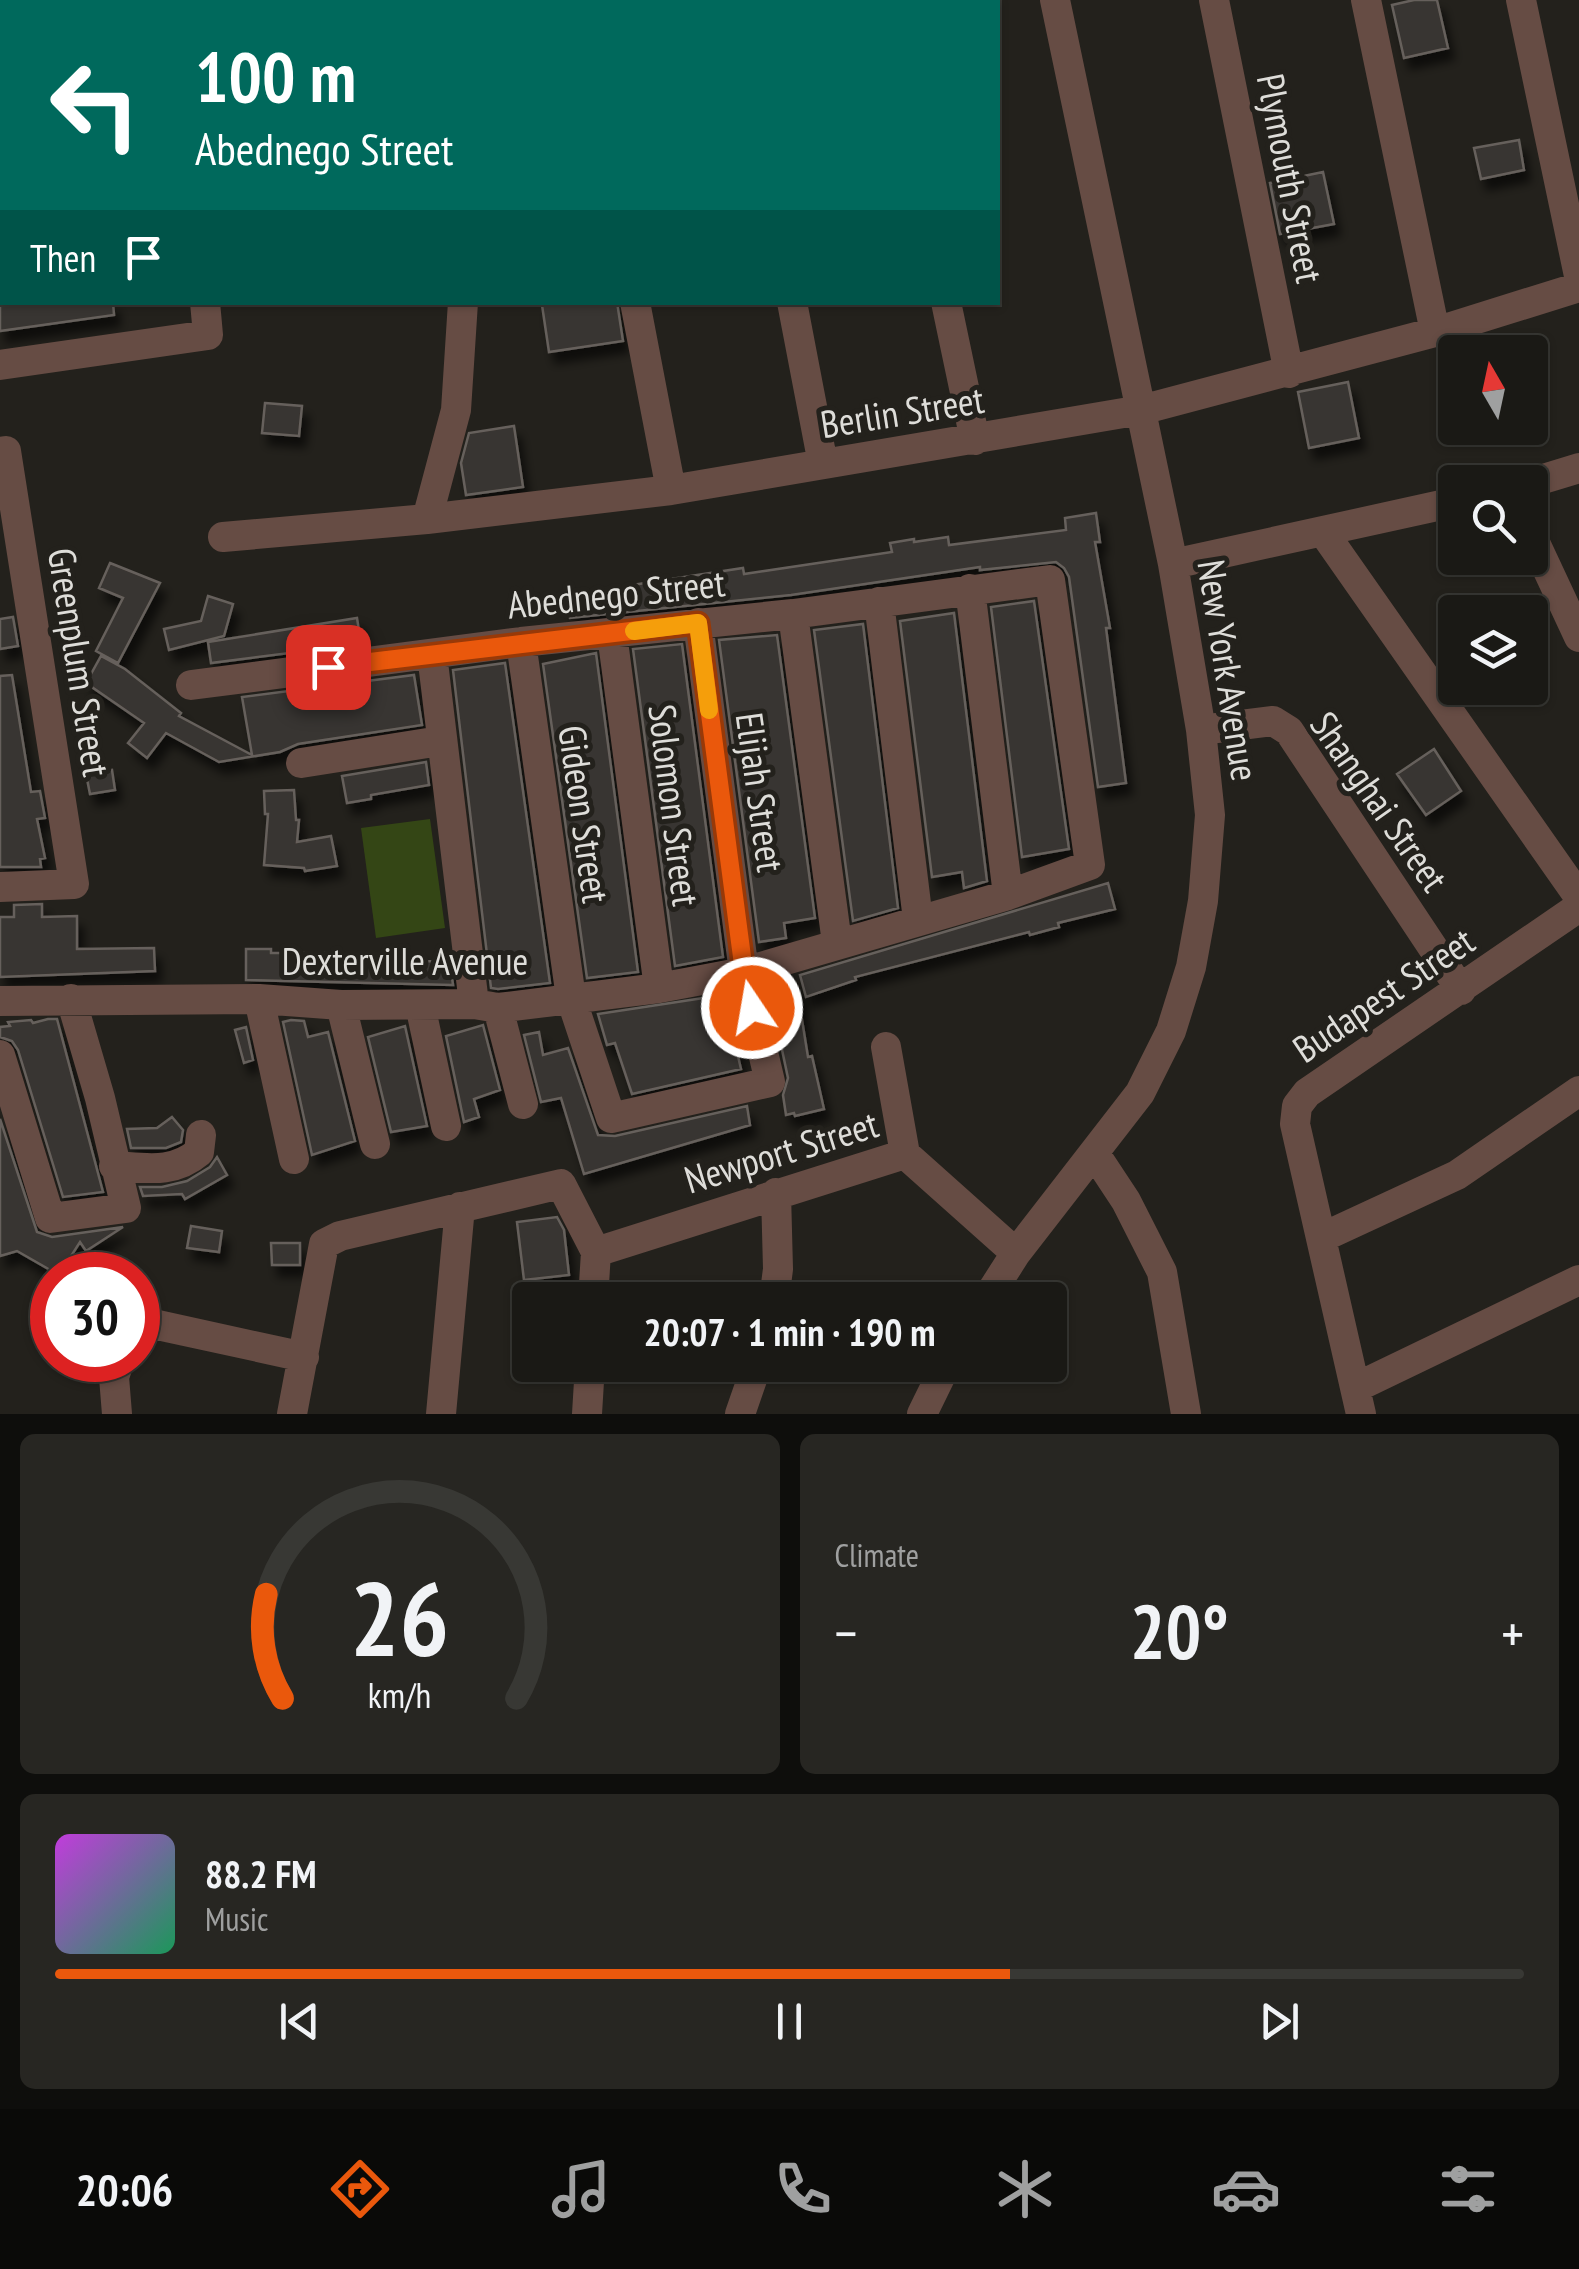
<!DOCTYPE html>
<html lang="en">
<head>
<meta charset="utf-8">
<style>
  :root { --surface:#1a1915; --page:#272622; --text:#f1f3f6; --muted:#9fa0a0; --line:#383834; --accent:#ea580c }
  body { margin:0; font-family:"PT Sans Narrow",sans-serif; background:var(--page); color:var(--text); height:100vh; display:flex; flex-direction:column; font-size:38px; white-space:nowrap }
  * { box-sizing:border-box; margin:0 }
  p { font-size:32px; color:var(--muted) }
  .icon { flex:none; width:55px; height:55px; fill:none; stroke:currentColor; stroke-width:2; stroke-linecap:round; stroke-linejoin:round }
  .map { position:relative; height:1414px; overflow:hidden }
  .panel { display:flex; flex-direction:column; gap:20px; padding:20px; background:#0e0e0c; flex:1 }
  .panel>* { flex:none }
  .banner { position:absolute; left:0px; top:0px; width:1000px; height:305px; box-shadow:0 2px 8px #0004,0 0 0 2px var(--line); background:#00695c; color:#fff; overflow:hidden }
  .needle { width:65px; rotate:351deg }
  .controls { position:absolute; left:1438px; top:335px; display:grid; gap:20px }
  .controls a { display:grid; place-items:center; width:110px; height:110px; border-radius:10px; background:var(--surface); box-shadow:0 2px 8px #0004,0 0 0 2px var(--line); font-size:50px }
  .speed { position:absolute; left:30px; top:1252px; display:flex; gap:20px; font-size:50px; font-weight:700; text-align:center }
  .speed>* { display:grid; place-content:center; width:130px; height:130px; border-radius:50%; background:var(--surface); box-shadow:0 2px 8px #0004,0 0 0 2px var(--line); line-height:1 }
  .speed .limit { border:15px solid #d22; background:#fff; color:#111 }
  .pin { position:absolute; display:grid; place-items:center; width:85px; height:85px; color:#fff; margin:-42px; border-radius:20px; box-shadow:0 5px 15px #0006 }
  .me { position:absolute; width:110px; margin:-55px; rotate:348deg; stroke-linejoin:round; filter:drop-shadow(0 0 8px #0008) }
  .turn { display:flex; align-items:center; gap:35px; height:210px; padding:0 30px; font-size:45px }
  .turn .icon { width:130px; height:130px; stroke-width:2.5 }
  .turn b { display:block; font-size:70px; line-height:85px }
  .then { display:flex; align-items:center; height:95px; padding:0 30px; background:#0003; gap:20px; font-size:38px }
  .big { font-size:75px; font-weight:800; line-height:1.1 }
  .panel .widget { flex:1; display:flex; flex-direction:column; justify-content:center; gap:15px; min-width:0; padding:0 35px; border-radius:15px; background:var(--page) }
  .panel .dial { align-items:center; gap:0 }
  .dial svg { height:260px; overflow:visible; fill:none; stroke:var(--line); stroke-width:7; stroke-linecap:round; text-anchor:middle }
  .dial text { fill:var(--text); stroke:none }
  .song { display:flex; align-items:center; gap:30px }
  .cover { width:120px; height:120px; border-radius:15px; background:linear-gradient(135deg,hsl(290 70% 55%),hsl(150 70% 35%)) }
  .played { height:10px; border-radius:5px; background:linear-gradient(90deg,var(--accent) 65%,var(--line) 65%) }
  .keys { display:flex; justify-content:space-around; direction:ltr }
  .heat { display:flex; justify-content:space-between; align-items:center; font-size:55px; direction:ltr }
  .panel .tiles { flex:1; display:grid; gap:20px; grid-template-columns:1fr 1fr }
  .widget:last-child { grid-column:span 2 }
  .trip { position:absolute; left:512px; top:1282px; width:555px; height:100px; border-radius:10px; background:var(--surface); box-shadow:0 2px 8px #0004,0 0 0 2px var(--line); font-weight:800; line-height:100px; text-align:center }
  .dock { display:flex; height:160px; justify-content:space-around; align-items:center; background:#0a0a08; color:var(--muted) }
  .dock .icon { width:70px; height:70px }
  .dock .on { color:var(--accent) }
  .dock b { font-size:45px; color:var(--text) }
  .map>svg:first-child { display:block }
  .green { fill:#344615 }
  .building { fill:#393430; stroke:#66615c; stroke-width:2.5; filter:url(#shadow) }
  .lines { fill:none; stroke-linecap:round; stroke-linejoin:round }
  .street { stroke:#664c44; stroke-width:30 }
  .route-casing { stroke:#983908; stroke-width:25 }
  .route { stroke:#ea580c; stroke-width:18 }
  .slow { stroke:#f59e0b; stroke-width:18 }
  .labels { text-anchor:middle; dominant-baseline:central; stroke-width:10; stroke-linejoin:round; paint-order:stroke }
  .street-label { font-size:38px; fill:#deddd9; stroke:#23211c }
</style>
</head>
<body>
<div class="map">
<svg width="1579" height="1414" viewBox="0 0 1579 1414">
  <defs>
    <filter id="shadow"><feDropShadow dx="6" dy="11" stdDeviation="5" flood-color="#0009"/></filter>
  </defs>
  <rect width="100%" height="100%" fill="#23211c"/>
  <path class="green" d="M 430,819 L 445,928 L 376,938 L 361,828 Z"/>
  <path class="building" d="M 1414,0 L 1437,0 L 1448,48 L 1404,58 L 1392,5 Z
    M 1519,140 L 1524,170 L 1481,179 L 1474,148 Z
    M 1323,172 L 1334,224 L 1280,234 L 1270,183 Z
    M 0,302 L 113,302 L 114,315 L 0,331 Z
    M 561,302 L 617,302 L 623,341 L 549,352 L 542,305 Z
    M 1348,382 L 1359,438 L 1309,448 L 1298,392 Z
    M 265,403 L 302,406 L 299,436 L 262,433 Z
    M 514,426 L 523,487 L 466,495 L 461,463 L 469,433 Z
    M 1096,513 L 1100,542 L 1095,542 L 1110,628 L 1106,628 L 1126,783 L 1098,787 L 1069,577 L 1064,568 L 1056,562 L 980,570 L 980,567 L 791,595 L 570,618 L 567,595 L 743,568 L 744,574 L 892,552 L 890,543 L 914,539 L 914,542 L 948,537 L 949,545 L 1066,530 L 1065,518 Z
    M 110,563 L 160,583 L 118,663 L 96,651 L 123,598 L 99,588 Z
    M 208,596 L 233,604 L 224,636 L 169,650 L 164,629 L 201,621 Z
    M 1034,601 L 1069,849 L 1022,857 L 991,607 Z
    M 954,613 L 987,881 L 964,888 L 962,872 L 932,877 L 900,621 Z
    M 13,617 L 18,646 L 0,649 L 0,619 Z
    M 357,618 L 361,644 L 211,663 L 208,642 Z
    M 863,624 L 898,908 L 853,921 L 814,630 Z
    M 777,635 L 815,918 L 784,923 L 786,938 L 759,942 L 719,640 Z
    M 682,644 L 723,957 L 675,966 L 633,649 Z
    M 596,653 L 638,972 L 587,978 L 543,664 Z
    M 101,656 L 125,669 L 181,713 L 179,716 L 252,755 L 242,697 L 414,675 L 422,725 L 298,744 L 280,752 L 219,762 L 166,733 L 147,758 L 128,743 L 144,723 L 86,683 Z
    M 505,663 L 550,983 L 498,989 L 491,988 L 453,670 Z
    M 12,675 L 31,792 L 40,791 L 45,818 L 37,819 L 45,858 L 40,859 L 41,867 L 0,867 L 0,676 Z
    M 1434,749 L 1461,791 L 1426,815 L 1397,774 Z
    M 426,762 L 429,785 L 371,795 L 371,799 L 347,803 L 342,776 Z
    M 112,770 L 115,790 L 90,794 L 86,774 Z
    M 294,790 L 296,820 L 299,820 L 297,842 L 331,836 L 337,866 L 305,871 L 304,868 L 264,865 L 268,814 L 265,814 L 264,791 Z
    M 1108,883 L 1115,909 L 1058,923 L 1059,927 L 1030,935 L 1029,932 L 855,977 L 856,980 L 806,997 L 800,975 Z
    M 42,904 L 42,917 L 77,916 L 77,949 L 154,948 L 155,971 L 0,977 L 0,917 L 14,917 L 14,905 Z
    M 246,949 L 271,949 L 271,953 L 335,953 L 335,957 L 423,954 L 423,961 L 450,962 L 453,985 L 246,980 Z
    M 797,989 L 808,1057 L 812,1056 L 824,1109 L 795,1116 L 794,1113 L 786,1115 L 783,1095 L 788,1078 L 770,993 Z
    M 730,994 L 733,1007 L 727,1009 L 741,1069 L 632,1094 L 615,1043 L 607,1045 L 598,1014 Z
    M 48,1019 L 57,1019 L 103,1192 L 63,1197 L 18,1050 L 12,1041 L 0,1037 L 0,1027 L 10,1026 L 8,1022 L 31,1020 L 33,1023 Z
    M 291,1020 L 304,1021 L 308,1037 L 328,1032 L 355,1141 L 312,1155 L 283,1022 Z
    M 483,1025 L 500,1090 L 474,1099 L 479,1117 L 464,1122 L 446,1036 Z
    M 405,1026 L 427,1126 L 391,1132 L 368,1037 Z
    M 246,1027 L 253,1060 L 244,1063 L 235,1030 Z
    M 539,1032 L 543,1055 L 568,1048 L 598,1135 L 615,1136 L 747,1106 L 750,1125 L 584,1174 L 561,1098 L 541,1102 L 524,1035 Z
    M 172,1117 L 183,1130 L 181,1142 L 166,1148 L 131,1148 L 127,1129 L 157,1128 Z
    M 0,1119 L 37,1232 L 52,1237 L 123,1227 L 86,1251 L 80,1242 L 59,1275 L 17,1251 L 0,1256 Z
    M 217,1157 L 227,1175 L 185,1199 L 182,1194 L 143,1196 L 140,1187 L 162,1187 L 187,1181 L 210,1167 Z
    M 557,1217 L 564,1230 L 569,1275 L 524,1280 L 517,1222 Z
    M 191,1226 L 222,1231 L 219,1252 L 187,1248 Z
    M 271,1243 L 300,1243 L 300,1265 L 272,1265 Z"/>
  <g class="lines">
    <path class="street" d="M 172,0 L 172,2
      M 585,0 L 585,2
      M 734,0 L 734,2
      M 884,0 L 885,2
      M 1214,0 L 1289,373
      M 1366,0 L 1435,332
      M 1521,0 L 1579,276
      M 0,113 L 2,113
      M 0,241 L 2,240
      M 635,302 L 671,490
      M 792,302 L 823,464
      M 946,302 L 975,440
      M 0,365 L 208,335 L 205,302
      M 0,452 L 6,451 L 74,884 L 0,887
      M 1530,483 L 1579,468
      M 427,519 L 456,410 L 463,302
      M 1530,532 L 1579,637
      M 1324,533 L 1579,897
      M 223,537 L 427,519 L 671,490 L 1141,410 L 1435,332 L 1579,287
      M 1173,564 L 1455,502
      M 970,589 L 1008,895
      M 879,602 L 918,920
      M 793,614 L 837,943
      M 612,634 L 659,988
      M 521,642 L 571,998 L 611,1118 L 770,1082 L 744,972 L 698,623
      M 432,654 L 474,1004
      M 1201,730 L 1273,721 L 1289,731 L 1461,990
      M 301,763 L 440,741
      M 259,999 L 294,1159
      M 0,1001 L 259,999 L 341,1005 L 474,1004 L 498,1008 L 659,988 L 744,972 L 1008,895 L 1090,865 L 1050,580 L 793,614 L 521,642 L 191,685
      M 341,1005 L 375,1144
      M 420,1005 L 446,1126
      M 498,1008 L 523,1104
      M 886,1047 L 905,1154
      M 0,1055 L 50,1218 L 126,1208 L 100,1098 L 71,999
      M 1095,1154 L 1126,1201 L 1162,1272 L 1186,1414
      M 114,1166 C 147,1168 173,1174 199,1152 L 201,1135
      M 1321,1238 L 1457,1175 L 1579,1091
      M 596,1252 L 905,1154 L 1016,1253
      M 593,1300 L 596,1252
      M 774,1300 L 778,1269 L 776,1193
      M 986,1300 L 1016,1253 L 1140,1093 L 1171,1031 L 1191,967 L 1203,901 L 1210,815 L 1201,730 L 1173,564 L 1055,0
      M 138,1335 L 153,1324 L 304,1357
      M 1357,1387 L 1579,1280
      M 117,1414 L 114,1377 L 120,1360
      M 292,1414 L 324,1244 L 340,1236 L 561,1184 L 596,1252
      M 441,1414 L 460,1207
      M 587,1414 L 590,1365
      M 740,1414 L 757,1365
      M 922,1414 L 946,1365
      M 1361,1414 L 1295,1124 L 1297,1106 L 1307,1093 L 1579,907"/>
  </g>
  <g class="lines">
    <g class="route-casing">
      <path id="route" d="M 328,667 L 698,623 L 744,972 L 752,1008"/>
    </g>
    <use href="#route" class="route"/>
    <path class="slow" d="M 634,631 L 698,623 L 709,710"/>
  </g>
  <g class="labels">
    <g class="street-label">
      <text transform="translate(1291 178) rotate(79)">Plymouth Street</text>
      <text transform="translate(902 411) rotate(-9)">Berlin Street</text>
      <text transform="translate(616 593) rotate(-6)">Abednego Street</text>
      <text transform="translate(80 662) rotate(81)">Greenplum Street</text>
      <text transform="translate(1229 670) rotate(81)">New York Avenue</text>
      <text transform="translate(761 792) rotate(82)">Elijah Street</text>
      <text transform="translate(1380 801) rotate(55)">Shanghai Street</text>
      <text transform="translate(675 805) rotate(83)">Solomon Street</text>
      <text transform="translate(585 814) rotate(82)">Gideon Street</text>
      <text x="405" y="960">Dexterville Avenue</text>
      <text transform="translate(1383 994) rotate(-34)">Budapest Street</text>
      <text transform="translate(781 1151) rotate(-17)">Newport Street</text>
    </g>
  </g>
</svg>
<div class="controls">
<a><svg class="needle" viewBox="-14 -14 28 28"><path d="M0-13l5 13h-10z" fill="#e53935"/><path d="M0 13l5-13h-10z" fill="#9fa0a0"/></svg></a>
<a><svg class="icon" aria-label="search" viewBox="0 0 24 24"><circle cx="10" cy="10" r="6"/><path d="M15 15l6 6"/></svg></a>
<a><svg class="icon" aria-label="layers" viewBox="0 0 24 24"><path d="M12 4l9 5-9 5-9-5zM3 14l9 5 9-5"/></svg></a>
</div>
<div class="speed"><div class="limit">30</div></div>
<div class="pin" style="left:328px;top:667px;background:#d93025"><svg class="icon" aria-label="arrive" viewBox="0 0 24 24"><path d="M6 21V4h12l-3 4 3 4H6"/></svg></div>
<svg class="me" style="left:752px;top:1008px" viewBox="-20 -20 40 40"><circle r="17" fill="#ea580c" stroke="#fff" stroke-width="3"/><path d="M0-11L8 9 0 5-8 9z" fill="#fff"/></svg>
<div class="trip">20:07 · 1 min · 190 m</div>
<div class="banner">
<div class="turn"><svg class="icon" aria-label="left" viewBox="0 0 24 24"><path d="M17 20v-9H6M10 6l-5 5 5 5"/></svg><div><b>100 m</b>Abednego Street</div></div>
<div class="then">Then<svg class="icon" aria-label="arrive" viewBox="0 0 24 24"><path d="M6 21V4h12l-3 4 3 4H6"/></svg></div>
</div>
</div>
<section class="panel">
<div class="tiles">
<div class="widget dial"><svg viewBox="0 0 100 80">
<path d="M14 69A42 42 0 1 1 86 69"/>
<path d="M14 69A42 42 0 0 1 9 37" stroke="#ea580c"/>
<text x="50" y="56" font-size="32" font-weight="700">26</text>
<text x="50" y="72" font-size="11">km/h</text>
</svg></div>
<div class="widget"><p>Climate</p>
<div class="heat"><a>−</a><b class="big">20°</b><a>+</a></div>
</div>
<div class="widget">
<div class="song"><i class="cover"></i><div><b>88.2 FM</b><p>Music</p></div></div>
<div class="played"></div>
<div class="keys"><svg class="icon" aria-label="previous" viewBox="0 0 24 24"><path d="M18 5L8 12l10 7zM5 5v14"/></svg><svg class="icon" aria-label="pause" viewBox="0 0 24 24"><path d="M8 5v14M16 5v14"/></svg><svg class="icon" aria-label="next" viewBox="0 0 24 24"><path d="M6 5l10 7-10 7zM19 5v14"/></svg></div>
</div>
</div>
</section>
<nav class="dock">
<b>20:06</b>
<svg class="icon on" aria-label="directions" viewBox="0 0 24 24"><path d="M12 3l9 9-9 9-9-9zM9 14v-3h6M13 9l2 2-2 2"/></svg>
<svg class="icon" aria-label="music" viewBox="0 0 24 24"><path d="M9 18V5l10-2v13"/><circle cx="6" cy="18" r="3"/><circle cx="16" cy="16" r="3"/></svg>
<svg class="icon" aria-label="phone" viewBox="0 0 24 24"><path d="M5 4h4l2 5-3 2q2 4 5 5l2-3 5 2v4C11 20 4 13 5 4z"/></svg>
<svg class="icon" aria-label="climate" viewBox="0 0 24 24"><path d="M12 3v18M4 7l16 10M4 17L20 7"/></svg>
<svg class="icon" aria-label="car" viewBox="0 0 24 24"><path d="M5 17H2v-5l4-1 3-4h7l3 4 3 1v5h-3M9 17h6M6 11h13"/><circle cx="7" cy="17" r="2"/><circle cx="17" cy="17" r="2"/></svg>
<svg class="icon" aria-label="filters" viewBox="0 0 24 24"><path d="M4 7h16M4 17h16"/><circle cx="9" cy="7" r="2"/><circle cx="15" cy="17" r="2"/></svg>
</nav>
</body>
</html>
